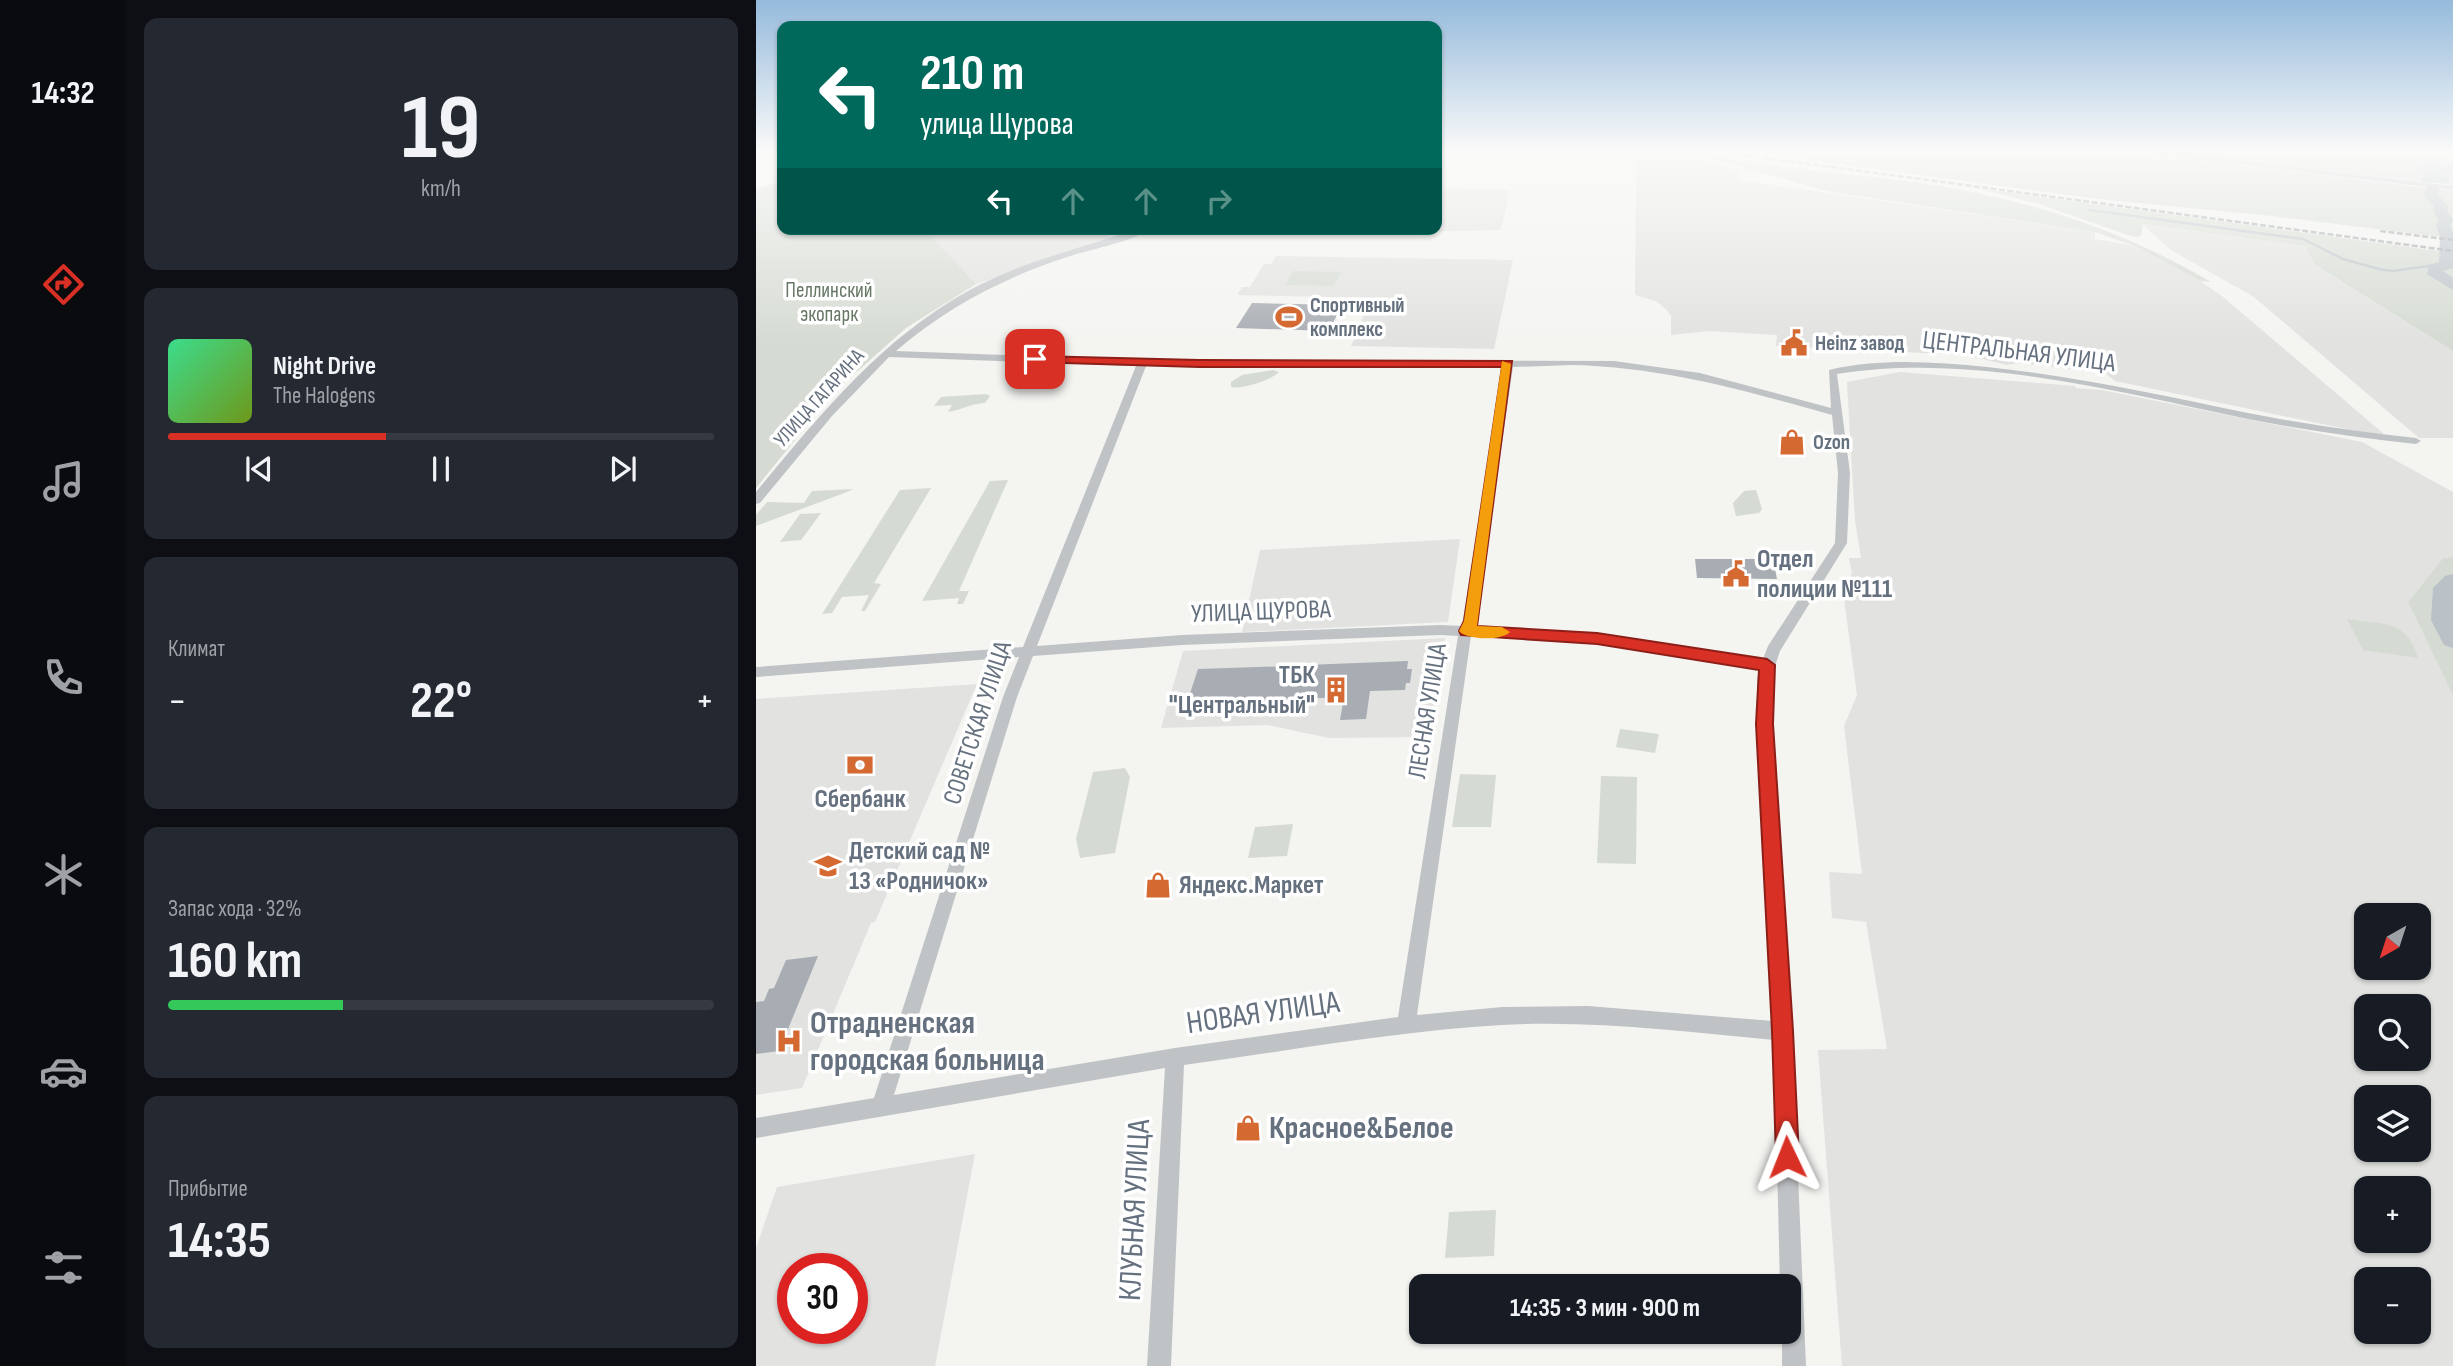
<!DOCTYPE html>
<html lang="ru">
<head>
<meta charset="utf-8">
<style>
  :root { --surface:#171b24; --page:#242831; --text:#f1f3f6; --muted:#9ea1a6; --line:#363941; --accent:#d93025 }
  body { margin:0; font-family:"Sofia Sans Condensed",sans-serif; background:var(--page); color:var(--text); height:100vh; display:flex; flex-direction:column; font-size:26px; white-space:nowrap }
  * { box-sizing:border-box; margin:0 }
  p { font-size:23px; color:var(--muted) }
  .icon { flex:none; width:38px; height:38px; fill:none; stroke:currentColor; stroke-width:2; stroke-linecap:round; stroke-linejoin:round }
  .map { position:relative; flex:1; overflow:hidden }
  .drawer { display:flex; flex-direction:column; gap:18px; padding:18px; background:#0d0f14; width:630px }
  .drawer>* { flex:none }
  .banner { position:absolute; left:21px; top:21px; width:665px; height:214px; border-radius:14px; box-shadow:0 2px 5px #0004; background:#00695c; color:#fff; overflow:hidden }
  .needle { width:46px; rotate:219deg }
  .tools { position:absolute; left:1598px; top:903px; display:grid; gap:14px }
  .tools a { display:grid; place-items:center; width:77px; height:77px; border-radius:14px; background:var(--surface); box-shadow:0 2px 5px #0004; font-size:35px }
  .speed { position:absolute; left:21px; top:1253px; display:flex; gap:14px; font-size:35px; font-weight:700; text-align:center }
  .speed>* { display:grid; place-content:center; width:91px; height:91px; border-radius:50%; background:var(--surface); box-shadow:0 2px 5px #0004; line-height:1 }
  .speed .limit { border:10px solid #d22; background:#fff; color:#111 }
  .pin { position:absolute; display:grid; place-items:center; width:60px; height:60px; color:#fff; margin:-30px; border-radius:14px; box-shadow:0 4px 10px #0006 }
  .me { position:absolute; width:77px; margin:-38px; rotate:358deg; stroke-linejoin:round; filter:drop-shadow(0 0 5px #0008) }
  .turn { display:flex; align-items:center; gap:24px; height:147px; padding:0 28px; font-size:32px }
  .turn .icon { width:91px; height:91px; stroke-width:2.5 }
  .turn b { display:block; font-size:49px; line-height:60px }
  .lanes { display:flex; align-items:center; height:66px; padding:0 28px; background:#0003; justify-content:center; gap:35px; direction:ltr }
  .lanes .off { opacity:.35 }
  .big { font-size:52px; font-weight:700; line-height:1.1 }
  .drawer .tile { flex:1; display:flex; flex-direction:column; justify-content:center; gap:10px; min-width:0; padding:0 24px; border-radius:14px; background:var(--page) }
  .drawer .dial { align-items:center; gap:0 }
  .dial b { font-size:91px; line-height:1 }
  .song { display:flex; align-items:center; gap:21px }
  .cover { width:84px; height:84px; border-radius:10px; background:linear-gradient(135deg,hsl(150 70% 55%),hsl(80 70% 35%)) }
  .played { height:7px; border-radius:4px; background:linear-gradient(90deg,var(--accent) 40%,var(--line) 40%) }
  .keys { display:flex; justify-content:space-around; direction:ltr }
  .heat { display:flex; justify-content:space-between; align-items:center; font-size:38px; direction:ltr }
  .charge { height:10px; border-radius:5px; background:linear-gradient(90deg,#34c759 32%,var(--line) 0) }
  .trip { position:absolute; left:653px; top:1274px; width:392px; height:70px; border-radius:14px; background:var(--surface); box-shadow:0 2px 5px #0004; font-weight:700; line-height:70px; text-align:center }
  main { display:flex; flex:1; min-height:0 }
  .tab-bar { display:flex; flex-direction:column; width:126px; justify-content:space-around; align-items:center; background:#090b0e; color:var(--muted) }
  .tab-bar .icon { width:49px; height:49px }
  .tab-bar .current { color:var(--accent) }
  .tab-bar b { font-size:32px; color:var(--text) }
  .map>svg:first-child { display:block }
  .built { fill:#e2e3e1; fill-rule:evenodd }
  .green { fill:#d5dbd2 }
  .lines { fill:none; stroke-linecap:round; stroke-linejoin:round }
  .stream { stroke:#bac2c8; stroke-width:2.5 }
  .river { fill:#bac2c8; fill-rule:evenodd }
  .building { fill:#a8adb3 }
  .minor { fill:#c0c3c6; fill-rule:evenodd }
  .rail { stroke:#a2a6ab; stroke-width:2.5; stroke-dasharray:6 2.5; stroke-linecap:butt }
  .route { fill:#d93025; stroke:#8d1f18; stroke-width:2 }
  .slow { fill:#f59e0b }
  .labels { text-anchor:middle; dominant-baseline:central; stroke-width:7; stroke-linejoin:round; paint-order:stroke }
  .far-park-label { font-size:21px; fill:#667764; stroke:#fff }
  .far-poi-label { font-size:21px; font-weight:bold; fill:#66717f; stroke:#fff; text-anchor:start }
  .far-street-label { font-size:21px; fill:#66717f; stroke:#fff }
  .street-label { font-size:26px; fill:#66717f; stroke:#fff }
  .poi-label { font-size:26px; font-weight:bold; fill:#66717f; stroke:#fff; text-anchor:start }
  .near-street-label { font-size:32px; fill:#66717f; stroke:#fff }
  .near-poi-label { font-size:32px; font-weight:bold; fill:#66717f; stroke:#fff; text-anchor:start }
</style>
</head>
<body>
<main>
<nav class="tab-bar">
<b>14:32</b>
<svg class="icon current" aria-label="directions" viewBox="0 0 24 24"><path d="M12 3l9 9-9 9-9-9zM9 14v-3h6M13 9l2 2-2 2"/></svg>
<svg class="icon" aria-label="music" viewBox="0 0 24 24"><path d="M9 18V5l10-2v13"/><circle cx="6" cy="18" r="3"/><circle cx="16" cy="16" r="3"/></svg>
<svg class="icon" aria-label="phone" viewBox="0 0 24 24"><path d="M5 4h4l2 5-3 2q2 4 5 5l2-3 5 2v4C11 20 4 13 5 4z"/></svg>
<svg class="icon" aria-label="climate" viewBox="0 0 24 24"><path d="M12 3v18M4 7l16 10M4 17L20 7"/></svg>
<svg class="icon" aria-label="car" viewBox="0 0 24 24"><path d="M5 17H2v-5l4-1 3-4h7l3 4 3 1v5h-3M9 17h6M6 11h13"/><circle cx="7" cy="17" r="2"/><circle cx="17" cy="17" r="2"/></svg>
<svg class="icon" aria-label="filters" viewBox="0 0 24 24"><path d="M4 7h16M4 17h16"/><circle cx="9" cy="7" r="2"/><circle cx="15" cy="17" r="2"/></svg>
</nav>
<section class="drawer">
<div class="tile dial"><b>19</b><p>km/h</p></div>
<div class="tile">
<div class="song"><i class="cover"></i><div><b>Night Drive</b><p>The Halogens</p></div></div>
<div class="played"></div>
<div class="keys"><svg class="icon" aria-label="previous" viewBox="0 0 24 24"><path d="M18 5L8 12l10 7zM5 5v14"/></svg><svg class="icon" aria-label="pause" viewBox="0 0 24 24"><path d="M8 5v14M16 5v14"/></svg><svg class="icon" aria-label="next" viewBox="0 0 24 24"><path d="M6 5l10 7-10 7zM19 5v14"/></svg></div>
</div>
<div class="tile"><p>Климат</p>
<div class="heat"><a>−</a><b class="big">22°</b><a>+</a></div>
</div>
<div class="tile"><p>Запас хода · 32%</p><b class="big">160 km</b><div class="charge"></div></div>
<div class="tile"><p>Прибытие</p><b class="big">14:35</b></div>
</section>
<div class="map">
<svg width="1697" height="1366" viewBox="0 0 1697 1366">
  <rect width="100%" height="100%" fill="#f4f4f1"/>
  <path class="built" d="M 809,152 L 876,152 L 927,156 L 987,172 L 982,175 L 982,180 L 1339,232 L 1339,239 L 1379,246 L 1444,281 L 1466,296 L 1628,434 L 1619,435 L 1359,381 L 1349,373 L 1264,363 L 1251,365 L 1210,355 L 1020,346 L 1021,335 L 952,331 L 915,335 L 915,316 L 911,310 L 900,301 L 879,295 L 880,162 Z
    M 681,188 L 754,190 L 745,230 L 670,232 L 557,229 L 681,229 Z
    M 1386,224 L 1549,246 L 1560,266 L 1697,351 L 1697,438 L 1663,438 L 1498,297 L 1415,250 Z
    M 169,229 L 337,229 L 358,239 L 220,284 Z
    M 520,256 L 757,260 L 738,349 L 595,346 L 615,298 L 481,295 L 486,287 L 494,287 L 508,264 L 515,264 Z
    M 1144,372 L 1319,386 L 1320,388 L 1346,390 L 1606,442 L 1697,492 L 1697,557 L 1687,558 L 1652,602 L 1697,696 L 1697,1366 L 1086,1366 L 1062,1050 L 1131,1049 L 1110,922 L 1076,918 L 1073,872 L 1106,874 L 1088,726 L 1101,695 L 1086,584 L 1096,574 L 1093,558 L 1105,558 L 1099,521 L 1091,382 ZM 1610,915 L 1662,915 L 1662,968 L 1610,968 ZM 1610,1006 L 1662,1006 L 1662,1059 L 1610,1059 ZM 1610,1097 L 1662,1097 L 1662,1150 L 1610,1150 ZM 1610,1188 L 1662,1188 L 1662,1241 L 1610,1241 ZM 1610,1279 L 1662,1279 L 1662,1332 L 1610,1332 Z
    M 704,539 L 692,622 L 486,632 L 504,550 Z
    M 689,638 L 672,737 L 573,738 L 512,725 L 405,728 L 427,651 Z
    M 221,684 L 119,922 L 115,923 L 46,1088 L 0,1095 L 0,699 Z
    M 219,1154 L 179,1366 L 0,1366 L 0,1248 L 21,1187 ZM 37,1269 L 96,1269 L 96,1328 L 37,1328 Z"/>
  <path class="green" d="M 931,152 C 961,152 990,164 1020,166 C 1044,168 1066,172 1089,174 C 1222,186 1339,214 1455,282 L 1444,281 L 1379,246 L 1339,232 L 1071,191 Z
    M 993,152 L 1377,152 L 1697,191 L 1697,232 L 1685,230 L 1685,237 L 1517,216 L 1342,199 Z
    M 1409,152 L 1697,152 L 1697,185 Z
    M 26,181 L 26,229 L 169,229 L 220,284 L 150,328 L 78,392 L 0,488 L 0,189 Z
    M 1219,188 L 1697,253 L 1697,351 L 1559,265 L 1549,246 L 1387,224 L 1385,236 L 1378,237 L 1283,204 Z
    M 537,271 L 585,272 L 578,286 L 529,285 Z
    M 517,370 L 523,372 C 516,380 485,390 475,387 L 475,382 L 486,375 Z
    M 230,394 L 234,396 L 229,403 C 216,403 206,410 192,412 L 196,405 L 178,406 L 185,397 Z
    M 252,480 L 203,591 L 213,591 L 207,604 L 201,604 L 203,598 L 166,601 L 234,481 Z
    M 175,488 L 118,583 L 125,584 L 109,611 L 105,611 L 113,595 L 86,597 L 76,613 L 66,614 L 144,490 Z
    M 97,489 L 91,492 L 0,526 L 0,515 L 11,502 L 48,503 L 56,491 Z
    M 1000,490 L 1006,509 L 1003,513 L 980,516 L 977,503 L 988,491 Z
    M 65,513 L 45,540 L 24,542 L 44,514 Z
    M 1697,557 L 1697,696 L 1652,602 L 1687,558 Z
    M 1591,619 C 1627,625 1650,618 1662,658 L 1607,650 Z
    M 864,729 L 903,734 L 899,753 L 860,747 Z
    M 369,768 L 374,777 L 359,853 L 324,858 L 320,839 L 337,772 Z
    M 704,774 L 740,775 L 735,827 L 696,827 Z
    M 845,776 L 881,777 L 880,864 L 841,863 Z
    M 537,824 L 531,856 L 492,858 L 499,827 Z
    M 740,1210 L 738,1256 L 689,1258 L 693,1212 Z"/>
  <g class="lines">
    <path class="stream" d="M 1333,210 L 1547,239 L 1587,259 L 1623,269 L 1636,271 L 1680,265 L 1697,266"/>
    <path class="river" d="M 1668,162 L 1697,165 L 1697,173 L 1688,172 L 1694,180 L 1692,183 L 1667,182 L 1665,179 L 1670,175 L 1660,171 L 1663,163 Z
      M 1676,185 L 1683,189 L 1682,195 L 1692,207 L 1691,211 L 1697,220 L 1694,226 L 1697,231 L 1697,268 L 1687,271 L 1697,278 L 1697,290 L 1671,274 L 1673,265 L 1683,262 L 1684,236 L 1680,226 L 1683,221 L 1677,211 L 1678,207 L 1668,195 L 1671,186 Z
      M 1697,574 L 1697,648 L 1688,645 L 1675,620 L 1677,588 L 1689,576 Z"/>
  </g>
  <path class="building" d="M 496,303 L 586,305 L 573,331 L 480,328 Z
    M 939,559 L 1017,559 L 1021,579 L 941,578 Z
    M 652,661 L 651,669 L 656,669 L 654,683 L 650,683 L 649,690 L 614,691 L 610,719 L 584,720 L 588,697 L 520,700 L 517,712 L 427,715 L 442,669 L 534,666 L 534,663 L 550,663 L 550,665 Z
    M 62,956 L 23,1051 L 0,1054 L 0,1002 L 8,1001 L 13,989 L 18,988 L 30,960 Z"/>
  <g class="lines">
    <path class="minor" d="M 1395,152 L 1412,152 L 1697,186 L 1697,190 L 1398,154 Z
      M 382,229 L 395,229 C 372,243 335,249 308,258 C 245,279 190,308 140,351 L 386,360 L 858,361 L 944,373 L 1075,408 L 1073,370 C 1125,358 1178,362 1231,367 C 1319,376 1405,395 1492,413 C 1548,424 1603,432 1660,438 L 1665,441 L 1660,444 C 1603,438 1548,430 1492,419 C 1363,392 1213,352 1081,374 L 1094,473 L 1091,543 L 1024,651 L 1015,679 L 1036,1031 L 1050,1366 L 1026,1366 L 1026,1332 L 1032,1332 L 1032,1286 L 1024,1286 L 1018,1040 C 928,1032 837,1020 746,1025 C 640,1031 533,1051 428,1065 L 415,1366 L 391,1366 L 409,1068 L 0,1138 L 0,1118 L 118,1098 L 247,697 L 263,657 L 0,677 L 0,667 L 267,647 L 380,366 L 133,357 L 76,416 L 4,503 L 0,504 L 0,492 C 62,417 125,339 212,291 C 264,262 325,248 382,229 ZM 817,365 C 912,368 986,390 1076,415 L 1082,473 L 1079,543 L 1012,646 L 1007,659 L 840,633 L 719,627 L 757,367 ZM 390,366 L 747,367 L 706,626 L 684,625 L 426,635 L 281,646 ZM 684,635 L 702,636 L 642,1017 L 419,1048 L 138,1095 L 261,697 L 277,656 L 426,645 ZM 715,636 L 840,643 L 1004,669 L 1001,679 L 1017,1021 L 832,1006 L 746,1007 L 661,1015 Z"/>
    <path class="rail" d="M 965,152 L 1697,251
      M 1624,231 L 1697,240"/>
  </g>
  <linearGradient id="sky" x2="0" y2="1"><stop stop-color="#95badb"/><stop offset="0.44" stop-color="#fafaf9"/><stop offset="1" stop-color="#fafaf9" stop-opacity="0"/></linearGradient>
  <rect width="1697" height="343" fill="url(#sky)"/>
  <path class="route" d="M 279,356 L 443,360 L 756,361 L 721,626 L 841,633 L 1011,659 L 1019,665 L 1017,724 L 1037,1031 L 1043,1157 L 1039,1165 L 1031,1168 L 1023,1165 L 1020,1157 L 1016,1031 L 1000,724 L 1003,670 L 841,644 L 705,635 L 703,631 L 708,621 L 746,367 L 443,367 L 275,362 L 273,359 Z"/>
  <path class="slow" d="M 746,361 L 755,364 L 721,626 L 746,627 L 754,632 C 746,641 711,640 703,631 L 708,621 Z"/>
  <defs>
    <g id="stadium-bare" transform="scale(2.1)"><path d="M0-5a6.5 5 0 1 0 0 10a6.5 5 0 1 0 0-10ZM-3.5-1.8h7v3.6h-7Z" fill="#d46931" stroke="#fff" stroke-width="2.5" paint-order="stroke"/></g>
    <g id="civic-bare" transform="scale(2.1)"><path d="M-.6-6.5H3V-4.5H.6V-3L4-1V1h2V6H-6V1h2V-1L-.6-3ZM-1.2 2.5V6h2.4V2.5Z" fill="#d46931" stroke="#fff" stroke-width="2.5" paint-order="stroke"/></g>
    <g id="shop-bare" transform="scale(2.1)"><path d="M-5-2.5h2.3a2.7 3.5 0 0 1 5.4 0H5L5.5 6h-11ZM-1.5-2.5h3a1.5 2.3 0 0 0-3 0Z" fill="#d46931" stroke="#fff" stroke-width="2.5" paint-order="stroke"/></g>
    <g id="building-bare" transform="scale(2.1)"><path d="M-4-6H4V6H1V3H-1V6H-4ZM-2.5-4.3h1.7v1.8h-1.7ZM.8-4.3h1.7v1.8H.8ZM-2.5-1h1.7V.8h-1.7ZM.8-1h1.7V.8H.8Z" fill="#d46931" stroke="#fff" stroke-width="2.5" paint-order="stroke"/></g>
    <g id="bank-bare" transform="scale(2.1)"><path d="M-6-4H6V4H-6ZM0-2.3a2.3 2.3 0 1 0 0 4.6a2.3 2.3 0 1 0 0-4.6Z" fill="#d46931" stroke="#fff" stroke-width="2.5" paint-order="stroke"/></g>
    <g id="school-bare" transform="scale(2.1)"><path d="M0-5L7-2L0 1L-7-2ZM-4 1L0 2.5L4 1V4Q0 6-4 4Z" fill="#d46931" stroke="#fff" stroke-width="2.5" paint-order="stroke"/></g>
    <g id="hospital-bare" transform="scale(2.1)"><path d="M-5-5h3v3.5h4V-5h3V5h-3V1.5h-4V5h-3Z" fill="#d46931" stroke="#fff" stroke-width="2.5" paint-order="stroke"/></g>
  </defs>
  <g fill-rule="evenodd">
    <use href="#stadium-bare" x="533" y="317"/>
    <use href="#civic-bare" x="1038" y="343"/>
    <use href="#shop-bare" x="1036" y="442"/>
    <use href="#civic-bare" x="980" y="574"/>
    <use href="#building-bare" x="580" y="690"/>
    <use href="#bank-bare" x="104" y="765"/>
    <use href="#school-bare" x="72" y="866"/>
    <use href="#shop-bare" x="402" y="885"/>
    <use href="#hospital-bare" x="33" y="1041"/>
    <use href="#shop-bare" x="492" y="1128"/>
  </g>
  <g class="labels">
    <g class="far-park-label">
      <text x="73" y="290">Пеллинский<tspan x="73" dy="24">экопарк</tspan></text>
    </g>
    <g class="far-poi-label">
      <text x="554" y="305">Спортивный<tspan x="554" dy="24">комплекс</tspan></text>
      <text x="1059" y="343">Heinz завод</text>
      <text x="1057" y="442">Ozon</text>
    </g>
    <g class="far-street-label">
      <text transform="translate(63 398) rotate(-48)">УЛИЦА ГАГАРИНА</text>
    </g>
    <g class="street-label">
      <text transform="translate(1263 352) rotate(7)">ЦЕНТРАЛЬНАЯ УЛИЦА</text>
      <text transform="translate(505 612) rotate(-2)">УЛИЦА ЩУРОВА</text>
      <text transform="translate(672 711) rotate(-81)">ЛЕСНАЯ УЛИЦА</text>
      <text transform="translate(222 723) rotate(-72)">СОВЕТСКАЯ УЛИЦА</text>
    </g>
    <g class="poi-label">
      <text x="1001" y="559">Отдел<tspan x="1001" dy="30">полиции №111</tspan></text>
      <text x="559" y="675" text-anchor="end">ТБК<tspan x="559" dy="30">"Центральный"</tspan></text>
      <text x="104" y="799" text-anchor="middle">Сбербанк</text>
      <text x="93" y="851">Детский сад №<tspan x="93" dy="30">13 «Родничок»</tspan></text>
      <text x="423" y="885">Яндекс.Маркет</text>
    </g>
    <g class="near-street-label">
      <text transform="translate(507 1013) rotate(-8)">НОВАЯ УЛИЦА</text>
      <text transform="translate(379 1210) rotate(-87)">КЛУБНАЯ УЛИЦА</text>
    </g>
    <g class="near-poi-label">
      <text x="54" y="1023">Отрадненская<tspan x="54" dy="37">городская больница</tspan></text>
      <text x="513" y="1128">Красное&amp;Белое</text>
    </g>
  </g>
</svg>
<div class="tools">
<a><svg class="needle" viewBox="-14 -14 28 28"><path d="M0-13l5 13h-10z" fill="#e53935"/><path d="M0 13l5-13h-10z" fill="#9ea1a6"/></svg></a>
<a><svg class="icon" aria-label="search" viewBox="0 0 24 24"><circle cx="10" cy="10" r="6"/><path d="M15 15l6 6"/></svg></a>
<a><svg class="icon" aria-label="layers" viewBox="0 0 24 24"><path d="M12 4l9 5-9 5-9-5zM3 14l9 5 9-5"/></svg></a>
<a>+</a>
<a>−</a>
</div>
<div class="speed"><div class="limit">30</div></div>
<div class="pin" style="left:279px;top:359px;background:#d93025"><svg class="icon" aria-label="arrive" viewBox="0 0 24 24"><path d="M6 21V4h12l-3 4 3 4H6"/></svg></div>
<svg class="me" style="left:1031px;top:1157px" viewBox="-20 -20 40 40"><path d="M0-17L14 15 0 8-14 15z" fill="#d93025" stroke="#fff" stroke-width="4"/></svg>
<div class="trip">14:35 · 3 мин · 900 m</div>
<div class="banner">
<div class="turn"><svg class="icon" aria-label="left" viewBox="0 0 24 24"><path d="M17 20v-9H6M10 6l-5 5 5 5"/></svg><div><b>210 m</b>улица Щурова</div></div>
<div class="lanes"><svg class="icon" aria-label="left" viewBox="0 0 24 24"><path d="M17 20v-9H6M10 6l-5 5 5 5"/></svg><svg class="icon off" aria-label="ahead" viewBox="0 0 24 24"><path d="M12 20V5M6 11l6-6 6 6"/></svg><svg class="icon off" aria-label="ahead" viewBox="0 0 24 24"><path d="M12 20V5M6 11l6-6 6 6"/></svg><svg class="icon off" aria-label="right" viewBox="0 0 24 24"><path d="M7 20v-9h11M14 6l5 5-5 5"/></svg></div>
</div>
</div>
</main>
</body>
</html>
